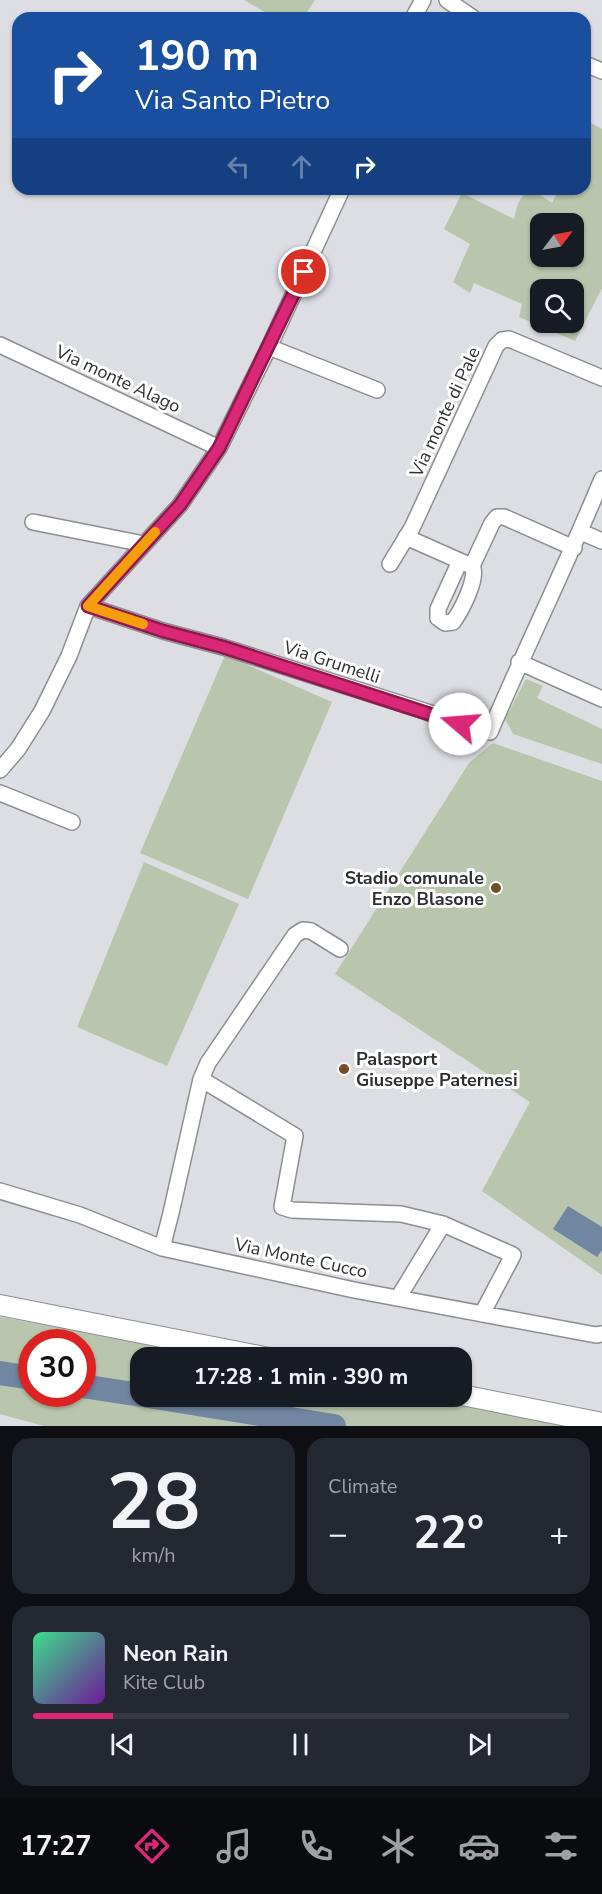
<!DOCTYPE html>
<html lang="en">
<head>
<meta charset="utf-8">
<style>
  :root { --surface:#171b24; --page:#242831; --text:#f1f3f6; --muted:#9ea1a6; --line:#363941; --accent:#db2777 }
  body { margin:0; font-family:"Nunito Sans",sans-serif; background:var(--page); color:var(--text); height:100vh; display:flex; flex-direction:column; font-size:22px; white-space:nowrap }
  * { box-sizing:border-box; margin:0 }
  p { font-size:20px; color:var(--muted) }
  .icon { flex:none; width:33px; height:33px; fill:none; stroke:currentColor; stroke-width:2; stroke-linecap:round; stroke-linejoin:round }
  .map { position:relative; height:1426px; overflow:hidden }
  .panel { display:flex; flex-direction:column; gap:12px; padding:12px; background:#0d0f14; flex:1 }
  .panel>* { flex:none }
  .banner { position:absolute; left:12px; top:12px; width:579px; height:183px; border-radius:18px; box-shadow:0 2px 4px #0004; background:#1a4fa0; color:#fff; overflow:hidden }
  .needle { width:39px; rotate:58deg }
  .buttons { position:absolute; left:530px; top:213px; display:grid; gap:12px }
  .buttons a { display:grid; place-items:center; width:54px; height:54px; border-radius:12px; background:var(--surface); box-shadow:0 2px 4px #0004; font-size:30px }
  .speed { position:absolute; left:18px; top:1329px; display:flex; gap:12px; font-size:30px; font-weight:700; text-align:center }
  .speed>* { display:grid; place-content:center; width:78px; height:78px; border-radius:50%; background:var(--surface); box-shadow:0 2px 4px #0004; line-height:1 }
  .speed .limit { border:9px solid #d22; background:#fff; color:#111 }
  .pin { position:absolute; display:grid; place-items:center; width:51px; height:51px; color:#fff; margin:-26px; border:3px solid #fff; border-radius:50%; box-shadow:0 2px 6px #0007 }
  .me { position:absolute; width:66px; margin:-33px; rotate:288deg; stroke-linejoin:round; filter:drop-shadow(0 0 4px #0008) }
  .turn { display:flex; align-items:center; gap:21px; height:126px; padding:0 24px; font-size:27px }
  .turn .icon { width:78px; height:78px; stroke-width:2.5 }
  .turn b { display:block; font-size:42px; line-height:51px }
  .lanes { display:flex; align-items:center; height:57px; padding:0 24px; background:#0003; justify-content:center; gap:30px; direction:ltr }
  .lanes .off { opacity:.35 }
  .big { font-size:45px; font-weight:700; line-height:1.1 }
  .panel .card { flex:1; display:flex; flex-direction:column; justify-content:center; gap:9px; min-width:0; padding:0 21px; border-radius:18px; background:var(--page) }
  .panel .dial { align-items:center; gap:0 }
  .dial b { font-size:78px; line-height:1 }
  .song { display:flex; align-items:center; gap:18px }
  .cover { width:72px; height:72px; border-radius:9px; background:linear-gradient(135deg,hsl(150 70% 55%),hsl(280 70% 35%)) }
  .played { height:6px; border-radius:3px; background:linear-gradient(90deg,var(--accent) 15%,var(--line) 15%) }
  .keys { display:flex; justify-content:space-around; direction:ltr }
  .heat { display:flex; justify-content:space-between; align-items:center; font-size:33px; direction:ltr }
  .panel .tiles { flex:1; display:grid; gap:12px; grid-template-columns:1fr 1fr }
  .card:last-child { grid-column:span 2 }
  .trip { position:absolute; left:130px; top:1347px; width:342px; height:60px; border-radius:18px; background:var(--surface); box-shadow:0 2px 4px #0004; font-weight:700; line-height:60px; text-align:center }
  .menu { display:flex; height:96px; justify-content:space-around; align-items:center; background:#090b0e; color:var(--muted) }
  .menu .icon { width:42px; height:42px }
  .menu .selected { color:var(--accent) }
  .menu b { font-size:27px; color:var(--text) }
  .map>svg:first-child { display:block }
  .green { fill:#b9c5ac; fill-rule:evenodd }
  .water { fill:#7086a1 }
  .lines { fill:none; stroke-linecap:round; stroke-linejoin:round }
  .river { stroke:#7086a1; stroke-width:24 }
  .minor-casing { stroke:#8c8e92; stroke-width:18 }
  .tertiary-casing { stroke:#8c8e92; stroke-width:22 }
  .minor { stroke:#fff; stroke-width:15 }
  .tertiary { stroke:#fff; stroke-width:20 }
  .route-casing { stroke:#8e194d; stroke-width:15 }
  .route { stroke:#db2777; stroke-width:10 }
  .slow { stroke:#f59e0b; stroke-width:10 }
  .poi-dot { fill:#724d28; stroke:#fff; stroke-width:2 }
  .labels { text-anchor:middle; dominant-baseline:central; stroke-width:6; stroke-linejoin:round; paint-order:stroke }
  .street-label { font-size:18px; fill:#2e2f31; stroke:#fff }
  .poi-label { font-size:18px; font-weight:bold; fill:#2e2f31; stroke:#fff; text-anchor:end }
</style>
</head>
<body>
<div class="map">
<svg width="602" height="1426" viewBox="0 0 602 1426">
  <rect width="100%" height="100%" fill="#dcdee3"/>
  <path class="green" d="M 244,0 L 315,0 L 303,18 L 275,18 Z
    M 591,123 L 602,129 L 602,288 L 575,341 L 519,317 L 522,304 L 474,283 L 470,293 L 453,282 L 470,244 L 444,229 L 462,193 L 514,219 L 518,203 L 527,190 L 536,192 L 552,203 L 559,189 L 585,189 L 585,135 ZM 540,224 L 573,224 L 573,256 L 540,256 ZM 540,290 L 573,290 L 573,322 L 540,322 Z
    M 225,655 L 332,702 L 248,899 L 140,853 Z
    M 526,679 L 543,686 L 537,698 L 602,729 L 602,764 L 513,734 L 505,719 Z
    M 493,743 L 602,781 L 602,1275 L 482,1191 L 530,1102 L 335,974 L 469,763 Z
    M 144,862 L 239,904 L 167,1066 L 77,1027 Z
    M 0,1317 L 105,1335 L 224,1357 L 141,1358 L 141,1396 L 418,1397 L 569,1426 L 44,1426 L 0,1414 ZM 32,1342 L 82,1342 L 82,1394 L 32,1394 Z"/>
  <path class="water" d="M 568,1206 L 602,1227 L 602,1250 L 597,1257 L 553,1229 Z"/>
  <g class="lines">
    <path class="river" d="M 0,1373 L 32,1378
      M 82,1386 L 141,1395
      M 148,1396 L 334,1426"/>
    <g class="minor-casing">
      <path id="minor" d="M 447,0 L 473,18
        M 413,18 L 423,0
        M 585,64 L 602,71
        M 0,345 L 219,448
        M 269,347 L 377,390
        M 33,522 L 144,544
        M 581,532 L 602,541
        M 406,537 L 469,565
        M 460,561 L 438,609 L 438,618 L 445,623 L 453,622 C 461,611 479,577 472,566 L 492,523 L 497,517 L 504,517 L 574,548
        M 390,564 L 412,528 L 496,346 L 502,340 L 509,339 L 602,378
        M 88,606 L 163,631 L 223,647 L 490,732 C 526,647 567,564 602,479
        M 519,662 L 602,699
        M 0,770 L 18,749 L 42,711 L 69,656 L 88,606 L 180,505 L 219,448 L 269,347 L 342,189
        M 0,793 L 72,822
        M 201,1079 L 208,1063 L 295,935 L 303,930 L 311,931 L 340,949
        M 0,1191 L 80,1215 L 162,1248 L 354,1290 L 596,1335 L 602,1334
        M 162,1248 L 171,1213 L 201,1079 L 295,1136 L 282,1207 L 292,1210 L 401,1214 L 443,1224 L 513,1255 L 482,1314
        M 398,1298 L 443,1224"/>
    </g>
    <g class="tertiary-casing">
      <path id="tertiary" d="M 0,1305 L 269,1358
        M 462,1395 L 602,1423"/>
    </g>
    <use href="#minor" class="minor"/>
    <use href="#tertiary" class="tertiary"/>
  </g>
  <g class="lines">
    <g class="route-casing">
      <path id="route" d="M 304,272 L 219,448 L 180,505 L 88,606 L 163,631 L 223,647 L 460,724"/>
    </g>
    <use href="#route" class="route"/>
    <path class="slow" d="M 143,624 L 88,606 L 155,532"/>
  </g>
  <g class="poi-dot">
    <circle cx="496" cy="888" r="6"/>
    <circle cx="344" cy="1069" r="6"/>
  </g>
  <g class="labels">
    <g class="street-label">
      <text transform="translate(118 379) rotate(25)">Via monte Alago</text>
      <text transform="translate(445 412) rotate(-65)">Via monte di Pale</text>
      <text transform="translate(332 662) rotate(18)">Via Grumelli</text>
      <text transform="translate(301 1258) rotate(12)">Via Monte Cucco</text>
    </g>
    <g class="poi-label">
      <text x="484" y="878">Stadio comunale<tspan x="484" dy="21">Enzo Blasone</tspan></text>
      <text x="356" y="1059" text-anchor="start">Palasport<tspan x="356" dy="21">Giuseppe Paternesi</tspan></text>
    </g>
  </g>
</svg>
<div class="buttons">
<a><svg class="needle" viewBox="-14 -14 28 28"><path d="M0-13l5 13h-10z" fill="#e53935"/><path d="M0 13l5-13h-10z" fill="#9ea1a6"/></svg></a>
<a><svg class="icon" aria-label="search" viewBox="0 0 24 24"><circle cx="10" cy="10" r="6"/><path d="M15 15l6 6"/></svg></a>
</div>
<div class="speed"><div class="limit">30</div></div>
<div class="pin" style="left:304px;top:272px;background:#d93025"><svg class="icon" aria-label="arrive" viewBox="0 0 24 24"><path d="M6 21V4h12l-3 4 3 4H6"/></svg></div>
<svg class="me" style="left:460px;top:724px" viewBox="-20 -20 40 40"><circle r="19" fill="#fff"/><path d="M0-13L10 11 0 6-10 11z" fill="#db2777"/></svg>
<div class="trip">17:28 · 1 min · 390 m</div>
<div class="banner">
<div class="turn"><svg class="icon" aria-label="right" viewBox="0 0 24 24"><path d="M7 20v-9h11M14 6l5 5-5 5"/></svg><div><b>190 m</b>Via Santo Pietro</div></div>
<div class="lanes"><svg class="icon off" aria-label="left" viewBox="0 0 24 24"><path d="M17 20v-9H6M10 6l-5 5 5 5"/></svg><svg class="icon off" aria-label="ahead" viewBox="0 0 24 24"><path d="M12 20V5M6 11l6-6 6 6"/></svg><svg class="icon" aria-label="right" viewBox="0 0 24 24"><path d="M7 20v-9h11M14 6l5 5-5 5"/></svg></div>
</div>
</div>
<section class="panel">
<div class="tiles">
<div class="card dial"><b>28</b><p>km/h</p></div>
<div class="card"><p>Climate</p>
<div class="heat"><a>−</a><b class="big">22°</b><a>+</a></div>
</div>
<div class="card">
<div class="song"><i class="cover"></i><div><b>Neon Rain</b><p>Kite Club</p></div></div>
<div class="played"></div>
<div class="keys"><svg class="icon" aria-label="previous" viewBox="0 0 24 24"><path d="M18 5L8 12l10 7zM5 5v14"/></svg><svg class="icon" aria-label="pause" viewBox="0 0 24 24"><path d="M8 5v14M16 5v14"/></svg><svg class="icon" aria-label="next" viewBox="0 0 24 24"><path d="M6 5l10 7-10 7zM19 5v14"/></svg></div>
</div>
</div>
</section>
<nav class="menu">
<b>17:27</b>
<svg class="icon selected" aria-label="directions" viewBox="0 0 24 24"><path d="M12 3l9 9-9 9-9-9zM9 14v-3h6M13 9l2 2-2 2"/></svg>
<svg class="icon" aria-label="music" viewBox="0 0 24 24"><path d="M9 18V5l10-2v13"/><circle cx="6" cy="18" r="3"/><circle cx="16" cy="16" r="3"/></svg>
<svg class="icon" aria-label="phone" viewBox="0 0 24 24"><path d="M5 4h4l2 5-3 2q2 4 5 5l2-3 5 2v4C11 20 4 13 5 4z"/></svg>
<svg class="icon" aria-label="climate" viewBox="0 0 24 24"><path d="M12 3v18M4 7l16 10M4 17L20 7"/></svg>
<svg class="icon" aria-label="car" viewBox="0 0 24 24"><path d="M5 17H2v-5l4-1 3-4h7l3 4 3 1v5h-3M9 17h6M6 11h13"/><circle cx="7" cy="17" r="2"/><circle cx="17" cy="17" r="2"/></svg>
<svg class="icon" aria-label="filters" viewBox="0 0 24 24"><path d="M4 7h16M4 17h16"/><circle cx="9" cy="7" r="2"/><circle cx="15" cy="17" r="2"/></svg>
</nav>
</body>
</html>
